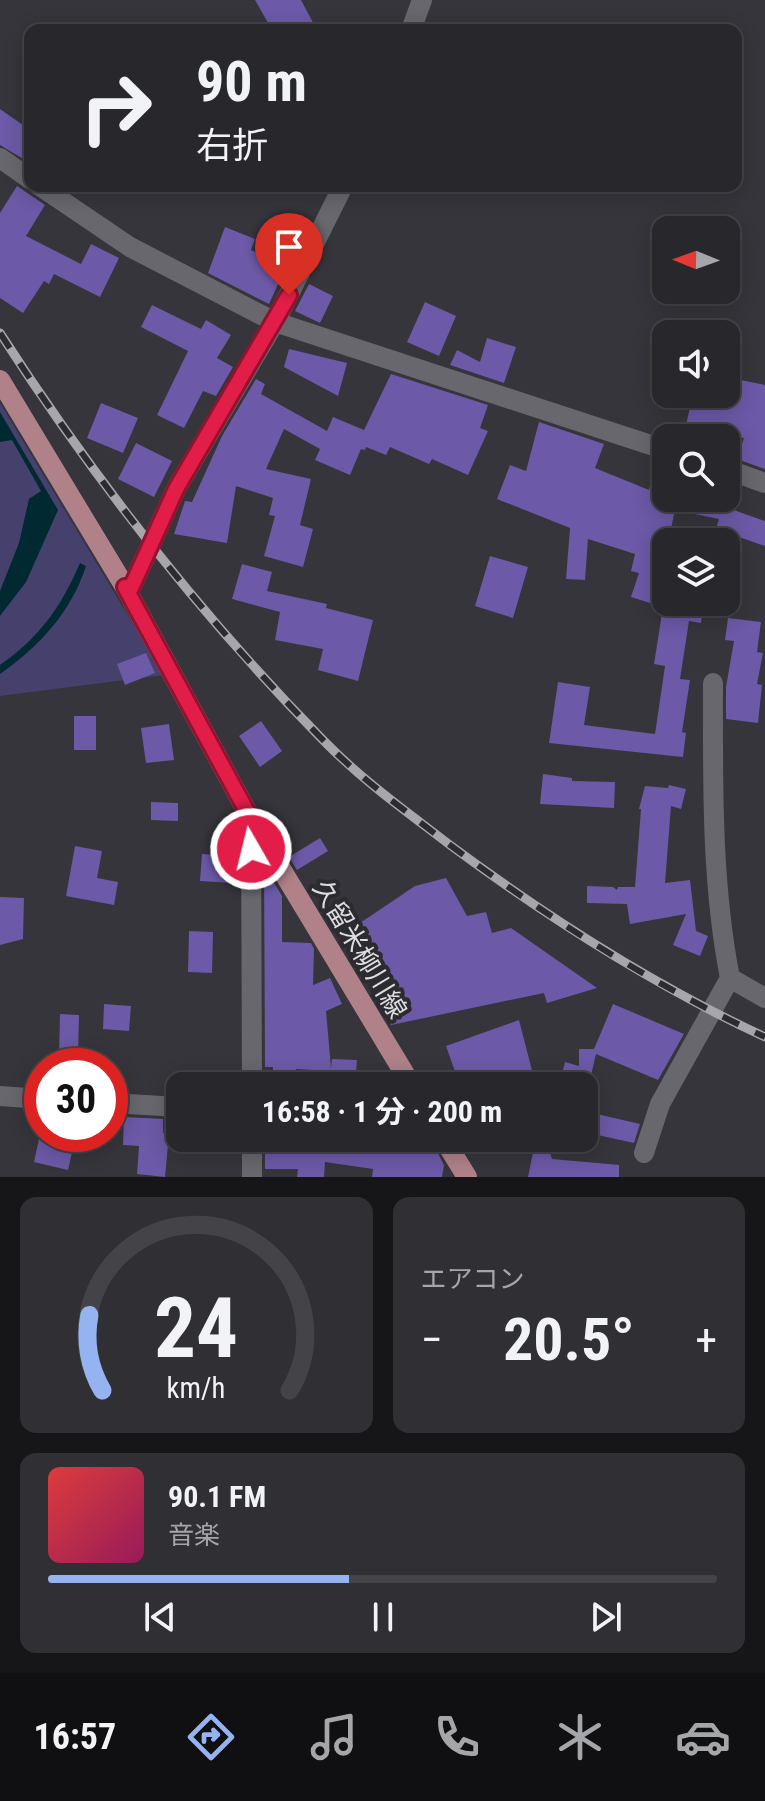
<!DOCTYPE html>
<html lang="ja">
<head>
<meta charset="utf-8">
<style>
  :root { --surface:#28282c; --page:#303034; --text:#f1f3f6; --muted:#a5a6a9; --line:#444448; --accent:#95b2f1 }
  body { margin:0; font-family:"Roboto Condensed","Noto Sans JP",sans-serif; background:var(--page); color:var(--text); height:100vh; display:flex; flex-direction:column; font-size:30px; white-space:nowrap }
  * { box-sizing:border-box; margin:0 }
  p { font-size:26px; color:var(--muted) }
  .icon { flex:none; width:44px; height:44px; fill:none; stroke:currentColor; stroke-width:2; stroke-linecap:round; stroke-linejoin:round }
  .map { position:relative; height:1177px; overflow:hidden }
  .sheet { display:flex; flex-direction:column; gap:20px; padding:20px; background:#161618; flex:1 }
  .sheet>* { flex:none }
  .hud { position:absolute; left:24px; top:24px; width:718px; height:168px; border-radius:16px; box-shadow:0 4px 20px #0003,0 0 0 2px var(--line); background:#28282c; color:var(--text); overflow:hidden }
  .needle { width:52px; rotate:271deg }
  .tools { position:absolute; left:652px; top:216px; display:grid; gap:16px }
  .tools a { display:grid; place-items:center; width:88px; height:88px; border-radius:16px; background:var(--surface); box-shadow:0 4px 20px #0003,0 0 0 2px var(--line); font-size:40px }
  .speed { position:absolute; left:24px; top:1048px; display:flex; gap:16px; font-size:40px; font-weight:700; text-align:center }
  .speed>* { display:grid; place-content:center; width:104px; height:104px; border-radius:50%; background:var(--surface); box-shadow:0 4px 20px #0003,0 0 0 2px var(--line); line-height:1 }
  .speed .limit { border:12px solid #d22; background:#fff; color:#111 }
  .pin { position:absolute; display:grid; place-items:center; width:68px; height:68px; color:#fff; margin:-82px -34px; border-radius:50% 50% 50% 0; rotate:-45deg; box-shadow:0 0 8px #0007 }
  .pin .icon { rotate:45deg }
  .me { position:absolute; width:88px; margin:-44px; rotate:352deg; stroke-linejoin:round; filter:drop-shadow(0 0 6px #0008) }
  .turn { display:flex; align-items:center; gap:28px; height:168px; padding:0 40px; font-size:36px }
  .turn .icon { width:104px; height:104px; stroke-width:2.5 }
  .turn b { display:block; font-size:56px; line-height:68px }
  .big { font-size:60px; font-weight:700; line-height:1.1 }
  .sheet .tile { flex:1; display:flex; flex-direction:column; justify-content:center; gap:12px; min-width:0; padding:0 28px; border-radius:16px; background:var(--page) }
  .sheet .dial { align-items:center; gap:0 }
  .dial svg { height:208px; overflow:visible; fill:none; stroke:var(--line); stroke-width:7; stroke-linecap:round; text-anchor:middle }
  .dial text { fill:var(--text); stroke:none }
  .song { display:flex; align-items:center; gap:24px }
  .cover { width:96px; height:96px; border-radius:12px; background:linear-gradient(135deg,hsl(0 70% 55%),hsl(330 70% 35%)) }
  .played { height:8px; border-radius:4px; background:linear-gradient(90deg,var(--accent) 45%,var(--line) 45%) }
  .keys { display:flex; justify-content:space-around; direction:ltr }
  .heat { display:flex; justify-content:space-between; align-items:center; font-size:44px; direction:ltr }
  .sheet .tiles { flex:1; display:grid; gap:20px; grid-template-columns:1fr 1fr }
  .tile:last-child { grid-column:span 2 }
  .trip { position:absolute; left:166px; top:1072px; width:432px; height:80px; border-radius:16px; background:var(--surface); box-shadow:0 4px 20px #0003,0 0 0 2px var(--line); font-weight:700; line-height:80px; text-align:center }
  .menu { display:flex; height:128px; justify-content:space-around; align-items:center; background:#101012; color:var(--muted) }
  .menu .icon { width:56px; height:56px }
  .menu .current { color:var(--accent) }
  .menu b { font-size:36px; color:var(--text) }
  .map>svg:first-child { display:block }
  .green { fill:#46406c }
  .water { fill:#002932 }
  .building { fill:#6c59a7 }
  .lines { fill:none; stroke-linecap:round; stroke-linejoin:round }
  .minor { stroke:#68676e; stroke-width:20 }
  .major { stroke:#b08189; stroke-width:20 }
  .rail-casing { stroke:#a6a6ab; stroke-width:9 }
  .rail { stroke:#2b2b30; stroke-width:6; stroke-dasharray:18; stroke-linecap:butt }
  .route-casing { stroke:#92132f; stroke-width:20 }
  .route { stroke:#e11d48; stroke-width:14 }
  .labels { text-anchor:middle; dominant-baseline:central; stroke-width:8; stroke-linejoin:round; paint-order:stroke }
  .street-label { font-size:26px; fill:#dedee2; stroke:#2b2b30 }
</style>
</head>
<body>
<div class="map">
<svg width="765" height="1177" viewBox="0 0 765 1177">
  <rect width="100%" height="100%" fill="#35353b"/>
  <path class="green" d="M 0,403 L 164,675 L 0,696 Z"/>
  <path class="water" d="M 0,412 L 58,510 L 26,582 L 0,616 L 0,591 L 19,543 L 29,499 L 41,491 L 12,440 L 0,442 Z
    M 80,563 L 86,566 C 71,612 40,646 0,674 L 0,665 C 40,637 61,607 80,563 Z"/>
  <path class="building" d="M 255,0 L 301,0 L 317,30 L 272,30 Z
    M 0,109 L 30,130 L 30,163 L 0,145 Z
    M 17,186 L 45,205 L 26,236 L 81,264 L 91,244 L 119,258 L 100,297 L 54,274 L 49,284 L 44,281 L 23,313 L 0,298 L 0,213 Z
    M 225,227 L 255,239 L 251,250 L 286,267 L 269,304 L 208,273 Z
    M 309,284 L 333,296 L 320,323 L 295,311 Z
    M 425,302 L 456,316 L 439,356 L 407,342 Z
    M 152,305 L 201,329 L 206,320 L 231,335 L 217,358 L 233,367 L 216,396 L 203,391 L 184,428 L 157,415 L 188,351 L 141,327 Z
    M 487,338 L 516,347 L 504,383 L 450,365 L 457,350 L 480,362 Z
    M 289,349 L 347,363 L 338,396 L 284,367 Z
    M 391,374 L 488,405 L 480,428 L 488,431 L 468,475 L 432,459 L 429,464 L 390,447 L 386,455 L 366,447 L 365,450 L 361,449 L 350,475 L 315,460 L 320,449 L 284,429 L 266,469 L 311,479 L 300,525 L 313,529 L 303,567 L 264,556 L 275,516 L 269,515 L 273,498 L 236,486 L 227,543 L 174,534 L 185,501 L 192,502 L 222,436 L 256,379 L 265,384 L 261,394 L 327,431 L 333,417 L 364,430 Z
    M 726,377 L 765,385 L 765,469 L 737,459 L 744,438 L 683,438 L 691,403 L 703,406 L 706,394 L 726,394 Z
    M 101,403 L 138,418 L 123,453 L 87,438 Z
    M 539,422 L 604,444 L 595,468 L 649,490 L 656,460 L 666,463 L 666,498 L 712,498 L 711,502 L 765,521 L 765,546 L 716,529 L 719,519 L 675,510 L 659,584 L 666,587 L 666,602 L 704,602 L 701,623 L 689,621 L 680,679 L 690,680 L 682,732 L 686,733 L 683,757 L 549,743 L 558,682 L 590,687 L 584,725 L 655,734 L 665,666 L 654,664 L 663,607 L 631,597 L 639,573 L 631,571 L 635,554 L 588,539 L 585,580 L 566,579 L 570,528 L 497,499 L 510,465 L 526,471 Z
    M 136,443 L 172,461 L 154,497 L 118,479 Z
    M 490,556 L 528,567 L 513,618 L 475,606 Z
    M 242,564 L 272,572 L 267,591 L 327,604 L 326,608 L 373,620 L 358,681 L 318,670 L 323,649 L 275,640 L 280,612 L 232,599 Z
    M 728,618 L 761,622 L 757,652 L 763,653 L 757,684 L 762,685 L 758,723 L 726,719 L 726,687 L 734,641 L 725,640 Z
    M 146,653 L 155,673 L 125,685 L 117,664 Z
    M 74,716 L 96,716 L 96,750 L 74,750 Z
    M 261,721 L 282,751 L 260,767 L 239,736 Z
    M 169,724 L 174,760 L 146,763 L 141,728 Z
    M 543,774 L 572,778 L 572,781 L 615,782 L 614,808 L 540,804 Z
    M 669,785 L 686,789 L 681,809 L 671,806 L 665,883 L 690,880 L 696,931 L 708,936 L 700,956 L 673,945 L 686,914 L 630,924 L 627,904 L 587,903 L 587,886 L 613,887 L 617,890 L 618,887 L 635,887 L 641,809 L 639,809 L 645,786 L 668,788 Z
    M 151,802 L 178,803 L 178,821 L 151,820 Z
    M 320,838 L 328,851 L 297,870 L 289,857 Z
    M 75,846 L 102,851 L 97,878 L 118,882 L 114,905 L 66,896 Z
    M 202,854 L 233,856 L 232,883 L 200,881 Z
    M 264,866 L 282,896 L 282,942 L 311,943 L 314,949 L 313,985 L 330,978 L 342,1004 L 326,1011 L 331,1068 L 332,1059 L 357,1060 L 355,1086 L 329,1086 L 331,1071 L 296,1069 L 295,1086 L 272,1085 L 273,1067 L 265,1067 Z
    M 446,878 L 467,916 L 486,912 L 492,933 L 511,928 L 597,988 L 547,1003 L 544,993 L 391,1025 L 374,984 L 373,969 L 357,925 L 415,886 Z
    M 0,897 L 24,898 L 23,939 L 0,945 Z
    M 189,931 L 213,932 L 212,973 L 188,972 Z
    M 104,1004 L 131,1006 L 129,1031 L 103,1029 Z
    M 613,1004 L 684,1034 L 658,1080 L 596,1054 L 586,1097 L 584,1086 L 559,1086 L 565,1062 L 579,1066 L 579,1049 L 594,1049 Z
    M 60,1014 L 79,1015 L 78,1058 L 59,1058 Z
    M 519,1020 L 536,1086 L 460,1086 L 446,1046 Z
    M 584,1111 L 640,1124 L 634,1143 L 584,1132 Z
    M 124,1117 L 163,1119 L 163,1133 L 169,1134 L 165,1177 L 137,1174 L 139,1146 L 123,1145 Z
    M 40,1134 L 76,1134 L 68,1170 L 34,1162 Z
    M 265,1138 L 430,1138 L 444,1165 L 442,1177 L 372,1177 L 373,1169 L 325,1162 L 324,1177 L 297,1177 L 298,1169 L 265,1169 Z
    M 536,1138 L 545,1138 L 552,1159 L 619,1165 L 619,1177 L 528,1177 Z"/>
  <g class="lines">
    <path class="minor" d="M 411,30 L 422,0
      M 0,158 L 30,179
      M 40,186 L 130,247 L 275,322 L 666,450
      M 726,469 L 765,483
      M 125,587 L 131,588 L 176,489 L 275,322 L 343,186
      M 713,683 C 713,781 711,881 730,978 L 765,998
      M 251,819 L 252,1086
      M 0,1096 L 42,1099
      M 110,1103 L 180,1107
      M 644,1153 L 660,1104 L 730,978
      M 252,1177 L 252,1138"/>
    <path class="major" d="M 0,380 L 125,587 L 251,819 L 412,1086
      M 443,1138 L 467,1177"/>
    <g class="rail-casing">
      <path id="rail" d="M 0,333 C 94,479 202,617 324,741 C 362,780 407,812 450,845 C 550,919 653,985 765,1037"/>
    </g>
    <use href="#rail" class="rail"/>
  </g>
  <g class="lines">
    <g class="route-casing">
      <path id="route" d="M 251,849 L 251,819 L 125,587 L 131,588 L 176,489 L 289,295"/>
    </g>
    <use href="#route" class="route"/>
  </g>
  <g class="labels">
    <g class="street-label">
      <text transform="translate(360 949) rotate(59)">久留米柳川線</text>
    </g>
  </g>
</svg>
<div class="tools">
<a><svg class="needle" viewBox="-14 -14 28 28"><path d="M0-13l5 13h-10z" fill="#e53935"/><path d="M0 13l5-13h-10z" fill="#a5a6a9"/></svg></a>
<a><svg class="icon" aria-label="sound" viewBox="0 0 24 24"><path d="M4 9h4l5-4v14l-5-4H4zM17 9q2 3 0 6"/></svg></a>
<a><svg class="icon" aria-label="search" viewBox="0 0 24 24"><circle cx="10" cy="10" r="6"/><path d="M15 15l6 6"/></svg></a>
<a><svg class="icon" aria-label="layers" viewBox="0 0 24 24"><path d="M12 4l9 5-9 5-9-5zM3 14l9 5 9-5"/></svg></a>
</div>
<div class="speed"><div class="limit">30</div></div>
<div class="pin" style="left:289px;top:295px;background:#d93025"><svg class="icon" aria-label="arrive" viewBox="0 0 24 24"><path d="M6 21V4h12l-3 4 3 4H6"/></svg></div>
<svg class="me" style="left:251px;top:849px" viewBox="-20 -20 40 40"><circle r="17" fill="#e11d48" stroke="#fff" stroke-width="3"/><path d="M0-11L8 9 0 5-8 9z" fill="#fff"/></svg>
<div class="trip">16:58 · 1 分 · 200 m</div>
<div class="hud">
<div class="turn"><svg class="icon" aria-label="right" viewBox="0 0 24 24"><path d="M7 20v-9h11M14 6l5 5-5 5"/></svg><div><b>90 m</b>右折</div></div>
</div>
</div>
<section class="sheet">
<div class="tiles">
<div class="tile dial"><svg viewBox="0 0 100 80">
<path d="M14 69A42 42 0 1 1 86 69"/>
<path d="M14 69A42 42 0 0 1 9 40" stroke="#95b2f1"/>
<text x="50" y="56" font-size="32" font-weight="700">24</text>
<text x="50" y="72" font-size="11">km/h</text>
</svg></div>
<div class="tile"><p>エアコン</p>
<div class="heat"><a>−</a><b class="big">20.5°</b><a>+</a></div>
</div>
<div class="tile">
<div class="song"><i class="cover"></i><div><b>90.1 FM</b><p>音楽</p></div></div>
<div class="played"></div>
<div class="keys"><svg class="icon" aria-label="previous" viewBox="0 0 24 24"><path d="M18 5L8 12l10 7zM5 5v14"/></svg><svg class="icon" aria-label="pause" viewBox="0 0 24 24"><path d="M8 5v14M16 5v14"/></svg><svg class="icon" aria-label="next" viewBox="0 0 24 24"><path d="M6 5l10 7-10 7zM19 5v14"/></svg></div>
</div>
</div>
</section>
<nav class="menu">
<b>16:57</b>
<svg class="icon current" aria-label="directions" viewBox="0 0 24 24"><path d="M12 3l9 9-9 9-9-9zM9 14v-3h6M13 9l2 2-2 2"/></svg>
<svg class="icon" aria-label="music" viewBox="0 0 24 24"><path d="M9 18V5l10-2v13"/><circle cx="6" cy="18" r="3"/><circle cx="16" cy="16" r="3"/></svg>
<svg class="icon" aria-label="phone" viewBox="0 0 24 24"><path d="M5 4h4l2 5-3 2q2 4 5 5l2-3 5 2v4C11 20 4 13 5 4z"/></svg>
<svg class="icon" aria-label="climate" viewBox="0 0 24 24"><path d="M12 3v18M4 7l16 10M4 17L20 7"/></svg>
<svg class="icon" aria-label="car" viewBox="0 0 24 24"><path d="M5 17H2v-5l4-1 3-4h7l3 4 3 1v5h-3M9 17h6M6 11h13"/><circle cx="7" cy="17" r="2"/><circle cx="17" cy="17" r="2"/></svg>
</nav>
</body>
</html>
